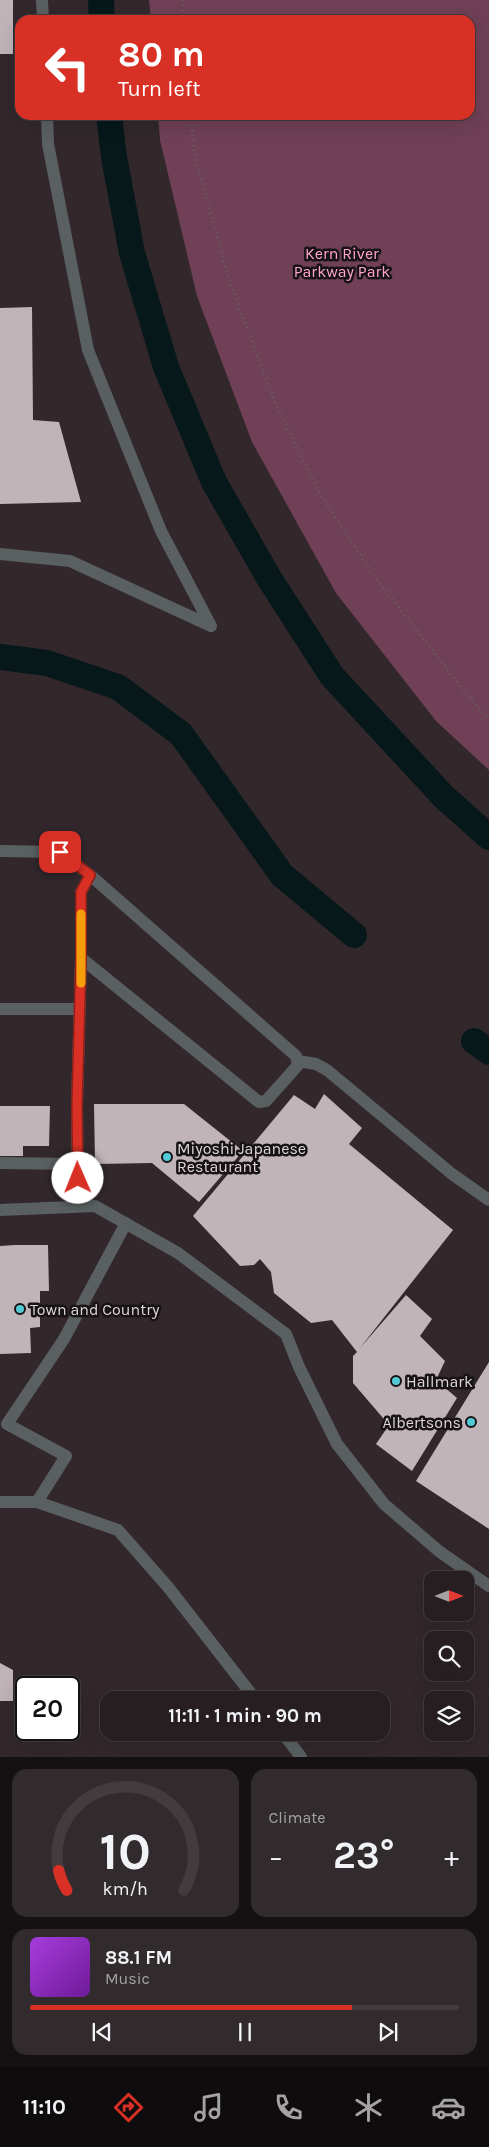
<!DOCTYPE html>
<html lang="en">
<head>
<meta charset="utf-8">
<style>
  :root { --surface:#261e21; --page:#322b2e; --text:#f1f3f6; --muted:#a4a2a5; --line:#423c3f; --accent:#d93025 }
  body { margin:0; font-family:Karla,sans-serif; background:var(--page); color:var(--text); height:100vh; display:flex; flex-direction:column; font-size:19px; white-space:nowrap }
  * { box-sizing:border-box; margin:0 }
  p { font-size:16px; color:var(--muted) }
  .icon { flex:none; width:28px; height:28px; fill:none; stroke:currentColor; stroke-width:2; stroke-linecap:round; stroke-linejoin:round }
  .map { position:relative; height:1757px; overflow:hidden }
  .details { display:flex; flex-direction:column; gap:12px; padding:12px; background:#151012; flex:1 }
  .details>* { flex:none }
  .top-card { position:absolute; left:15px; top:15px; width:460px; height:105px; border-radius:15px; box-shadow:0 5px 20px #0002,0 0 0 1px var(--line); background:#d93025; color:#fff; overflow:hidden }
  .needle { width:32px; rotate:90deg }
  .controls { position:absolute; left:424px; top:1571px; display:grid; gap:10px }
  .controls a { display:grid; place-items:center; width:50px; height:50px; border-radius:10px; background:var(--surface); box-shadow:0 5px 20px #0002,0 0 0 1px var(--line); font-size:25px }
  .speed { position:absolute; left:15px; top:1676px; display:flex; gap:10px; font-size:25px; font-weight:700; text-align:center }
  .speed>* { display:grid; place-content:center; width:65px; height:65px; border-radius:50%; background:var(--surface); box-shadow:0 5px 20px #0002,0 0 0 1px var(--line); line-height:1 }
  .speed .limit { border:2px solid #111; border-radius:8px; background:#fff; color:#111 }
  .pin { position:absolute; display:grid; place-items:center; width:42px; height:42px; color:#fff; margin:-21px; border-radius:10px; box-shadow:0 2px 8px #0006 }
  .me { position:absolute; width:55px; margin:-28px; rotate:359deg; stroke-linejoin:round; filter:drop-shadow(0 0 4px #0008) }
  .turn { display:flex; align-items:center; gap:18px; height:105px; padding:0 20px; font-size:22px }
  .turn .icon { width:65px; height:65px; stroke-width:2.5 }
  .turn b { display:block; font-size:35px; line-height:42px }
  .big { font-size:38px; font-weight:700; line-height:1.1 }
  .details .card { flex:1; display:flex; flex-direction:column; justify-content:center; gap:8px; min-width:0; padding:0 18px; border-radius:15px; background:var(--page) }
  .details .dial { align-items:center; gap:0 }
  .dial svg { height:130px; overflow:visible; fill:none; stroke:var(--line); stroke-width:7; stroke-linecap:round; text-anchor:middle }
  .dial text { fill:var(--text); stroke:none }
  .song { display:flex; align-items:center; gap:15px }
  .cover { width:60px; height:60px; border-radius:8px; background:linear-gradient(135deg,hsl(280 70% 55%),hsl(280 70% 35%)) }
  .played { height:5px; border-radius:2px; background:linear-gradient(90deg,var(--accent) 75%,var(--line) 75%) }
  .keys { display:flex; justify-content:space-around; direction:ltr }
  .heat { display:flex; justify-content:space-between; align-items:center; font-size:28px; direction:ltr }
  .details .tiles { flex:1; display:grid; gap:12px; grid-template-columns:1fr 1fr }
  .card:last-child { grid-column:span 2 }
  .trip { position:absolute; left:100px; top:1691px; width:290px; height:50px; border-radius:15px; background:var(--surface); box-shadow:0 5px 20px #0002,0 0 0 1px var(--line); font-weight:700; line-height:50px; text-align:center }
  .dock { display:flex; height:80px; justify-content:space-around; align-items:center; background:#0f0c0d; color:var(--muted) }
  .dock .icon { width:35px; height:35px }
  .dock .active { color:var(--accent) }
  .dock b { font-size:22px; color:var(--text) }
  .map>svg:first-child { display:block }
  .green { fill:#6f4056 }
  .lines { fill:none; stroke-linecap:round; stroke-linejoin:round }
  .canal { stroke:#07181a; stroke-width:26 }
  .building { fill:#c1b4b9 }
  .path { stroke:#685f62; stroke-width:3; stroke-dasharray:1 4; stroke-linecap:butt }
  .service { stroke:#5a6061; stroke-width:12 }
  .route-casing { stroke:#8d1f18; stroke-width:12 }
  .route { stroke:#d93025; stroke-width:9 }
  .slow { stroke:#f59e0b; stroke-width:9 }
  .poi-dot { fill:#52cbd7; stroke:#171214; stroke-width:2 }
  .labels { text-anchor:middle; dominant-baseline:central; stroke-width:5; stroke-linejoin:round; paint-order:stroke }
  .park-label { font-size:16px; fill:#fea4cd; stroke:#171214 }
  .poi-label { font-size:16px; fill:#ded6d9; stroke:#171214; text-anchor:start }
</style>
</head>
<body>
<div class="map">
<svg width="489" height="1757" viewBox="0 0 489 1757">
  <rect width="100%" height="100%" fill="#32282c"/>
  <path class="green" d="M 149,0 L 489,0 L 489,770 L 436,721 L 336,593 L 252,442 L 197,296 L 160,140 L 158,115 L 470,115 L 470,20 L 151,20 Z"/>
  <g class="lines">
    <path class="canal" d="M 101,0 L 102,20
      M 109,115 L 114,157 L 132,253 L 166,367 L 214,482 L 269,578 L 332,676 L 444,797 L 489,837
      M 0,657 L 47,663 L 118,687 L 181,734 L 282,875 L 354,935
      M 474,1041 L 489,1052"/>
  </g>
  <path class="building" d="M 0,0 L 13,0 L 13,54 L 0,54 Z
    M 32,307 L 33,420 L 59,422 L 81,502 L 0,504 L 0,308 Z
    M 324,1094 L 362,1128 L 349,1144 L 453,1230 L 360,1348 L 406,1295 L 432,1319 L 420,1336 L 445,1361 L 436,1380 L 457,1398 L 412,1471 L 376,1444 L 389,1425 L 353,1383 L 353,1356 L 357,1352 L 332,1320 L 311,1323 L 274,1293 L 271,1272 L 260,1259 L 254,1265 L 240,1266 L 193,1216 L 294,1095 L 315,1109 Z
    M 94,1104 L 184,1104 L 243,1151 L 199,1202 L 152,1163 L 95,1164 Z
    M 0,1106 L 50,1106 L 49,1146 L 23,1146 L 23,1156 L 0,1156 Z
    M 15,1245 L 48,1245 L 49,1291 L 40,1291 L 40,1327 L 30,1328 L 31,1353 L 0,1354 L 0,1246 Z
    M 489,1362 L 489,1529 L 416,1481 Z
    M 0,1663 L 13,1670 L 13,1701 L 0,1701 Z"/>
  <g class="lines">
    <path class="path" d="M 183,0 L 183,20
      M 191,115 L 194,152 L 230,282 L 275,403 L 318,490 L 371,572 L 470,698 L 489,719"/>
    <path class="service" d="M 42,0 L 43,20
      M 0,554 L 70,561 L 211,626 L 161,531 L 88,350 L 48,144 L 47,115
      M 0,851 L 60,852 L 90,875 L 296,1056 L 298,1065 L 266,1101 L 259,1102 L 81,958 L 81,892 L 90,875
      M 0,1009 L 80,1009
      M 298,1061 L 316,1064 L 327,1070 L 452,1174 L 489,1200
      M 0,1163 L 78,1164
      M 78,1206 L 77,1106 L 81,958
      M 0,1210 L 95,1206 L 178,1253 L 286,1334 L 299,1367 L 337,1444 L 384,1504 L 440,1552 L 489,1586
      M 0,1502 L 37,1502 L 118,1530 L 168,1587 L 256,1700
      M 37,1502 L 66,1456 L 7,1424 L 64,1339 L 126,1223
      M 282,1732 L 301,1757"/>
  </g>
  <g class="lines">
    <g class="route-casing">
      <path id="route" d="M 60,852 L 90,875 L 81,892 L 81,958 L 77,1106 L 78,1178"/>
    </g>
    <use href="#route" class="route"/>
    <path class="slow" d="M 81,983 L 81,914"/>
  </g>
  <g class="poi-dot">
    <circle cx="167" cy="1157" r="5"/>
    <circle cx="20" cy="1309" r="5"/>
    <circle cx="396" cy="1381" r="5"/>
    <circle cx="471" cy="1422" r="5"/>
  </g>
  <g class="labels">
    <g class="park-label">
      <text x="342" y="253">Kern River<tspan x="342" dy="18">Parkway Park</tspan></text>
    </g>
    <g class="poi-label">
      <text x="177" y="1148">Miyoshi Japanese<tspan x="177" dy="18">Restaurant</tspan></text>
      <text x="30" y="1309">Town and Country</text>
      <text x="406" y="1381">Hallmark</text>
      <text x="461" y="1422" text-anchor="end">Albertsons</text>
    </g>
  </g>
</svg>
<div class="controls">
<a><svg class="needle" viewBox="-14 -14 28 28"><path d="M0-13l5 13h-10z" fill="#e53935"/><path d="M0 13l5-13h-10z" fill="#a4a2a5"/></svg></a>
<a><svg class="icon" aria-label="search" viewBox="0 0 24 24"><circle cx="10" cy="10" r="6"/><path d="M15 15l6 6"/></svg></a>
<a><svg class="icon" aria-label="layers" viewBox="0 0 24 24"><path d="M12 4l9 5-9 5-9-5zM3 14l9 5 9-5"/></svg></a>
</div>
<div class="speed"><div class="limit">20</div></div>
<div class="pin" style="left:60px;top:852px;background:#d93025"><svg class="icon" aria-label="arrive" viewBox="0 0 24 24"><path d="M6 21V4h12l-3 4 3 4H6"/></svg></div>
<svg class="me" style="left:78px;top:1178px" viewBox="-20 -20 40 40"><circle r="19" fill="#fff"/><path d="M0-13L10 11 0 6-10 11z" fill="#d93025"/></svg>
<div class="trip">11:11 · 1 min · 90 m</div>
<div class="top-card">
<div class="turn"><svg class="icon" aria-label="left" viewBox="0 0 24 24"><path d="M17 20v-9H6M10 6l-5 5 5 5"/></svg><div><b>80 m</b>Turn left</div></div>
</div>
</div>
<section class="details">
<div class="tiles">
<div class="card dial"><svg viewBox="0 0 100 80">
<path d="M14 69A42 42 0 1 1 86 69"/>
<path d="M14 69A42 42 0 0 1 9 57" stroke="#d93025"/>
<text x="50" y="56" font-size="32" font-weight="700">10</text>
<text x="50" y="72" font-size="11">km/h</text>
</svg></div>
<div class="card"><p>Climate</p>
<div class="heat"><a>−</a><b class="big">23°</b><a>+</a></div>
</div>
<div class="card">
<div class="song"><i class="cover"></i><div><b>88.1 FM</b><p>Music</p></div></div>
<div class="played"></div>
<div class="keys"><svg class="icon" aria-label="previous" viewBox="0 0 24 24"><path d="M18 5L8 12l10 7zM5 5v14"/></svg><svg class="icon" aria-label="pause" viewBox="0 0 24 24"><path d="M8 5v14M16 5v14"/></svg><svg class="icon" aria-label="next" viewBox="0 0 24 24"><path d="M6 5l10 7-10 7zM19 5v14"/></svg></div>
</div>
</div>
</section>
<nav class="dock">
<b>11:10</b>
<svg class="icon active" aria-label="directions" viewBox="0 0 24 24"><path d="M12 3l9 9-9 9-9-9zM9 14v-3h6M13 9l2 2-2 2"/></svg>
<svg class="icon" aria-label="music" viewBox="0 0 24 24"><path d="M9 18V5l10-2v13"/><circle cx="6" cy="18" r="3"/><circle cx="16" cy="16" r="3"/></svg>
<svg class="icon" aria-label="phone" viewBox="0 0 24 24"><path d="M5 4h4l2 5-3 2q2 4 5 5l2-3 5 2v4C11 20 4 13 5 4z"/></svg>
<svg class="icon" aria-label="climate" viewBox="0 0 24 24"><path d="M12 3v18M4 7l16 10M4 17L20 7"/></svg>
<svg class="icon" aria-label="car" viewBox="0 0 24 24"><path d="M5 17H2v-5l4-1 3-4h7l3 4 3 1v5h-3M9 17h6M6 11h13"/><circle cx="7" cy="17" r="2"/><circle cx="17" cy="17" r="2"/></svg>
</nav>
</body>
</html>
